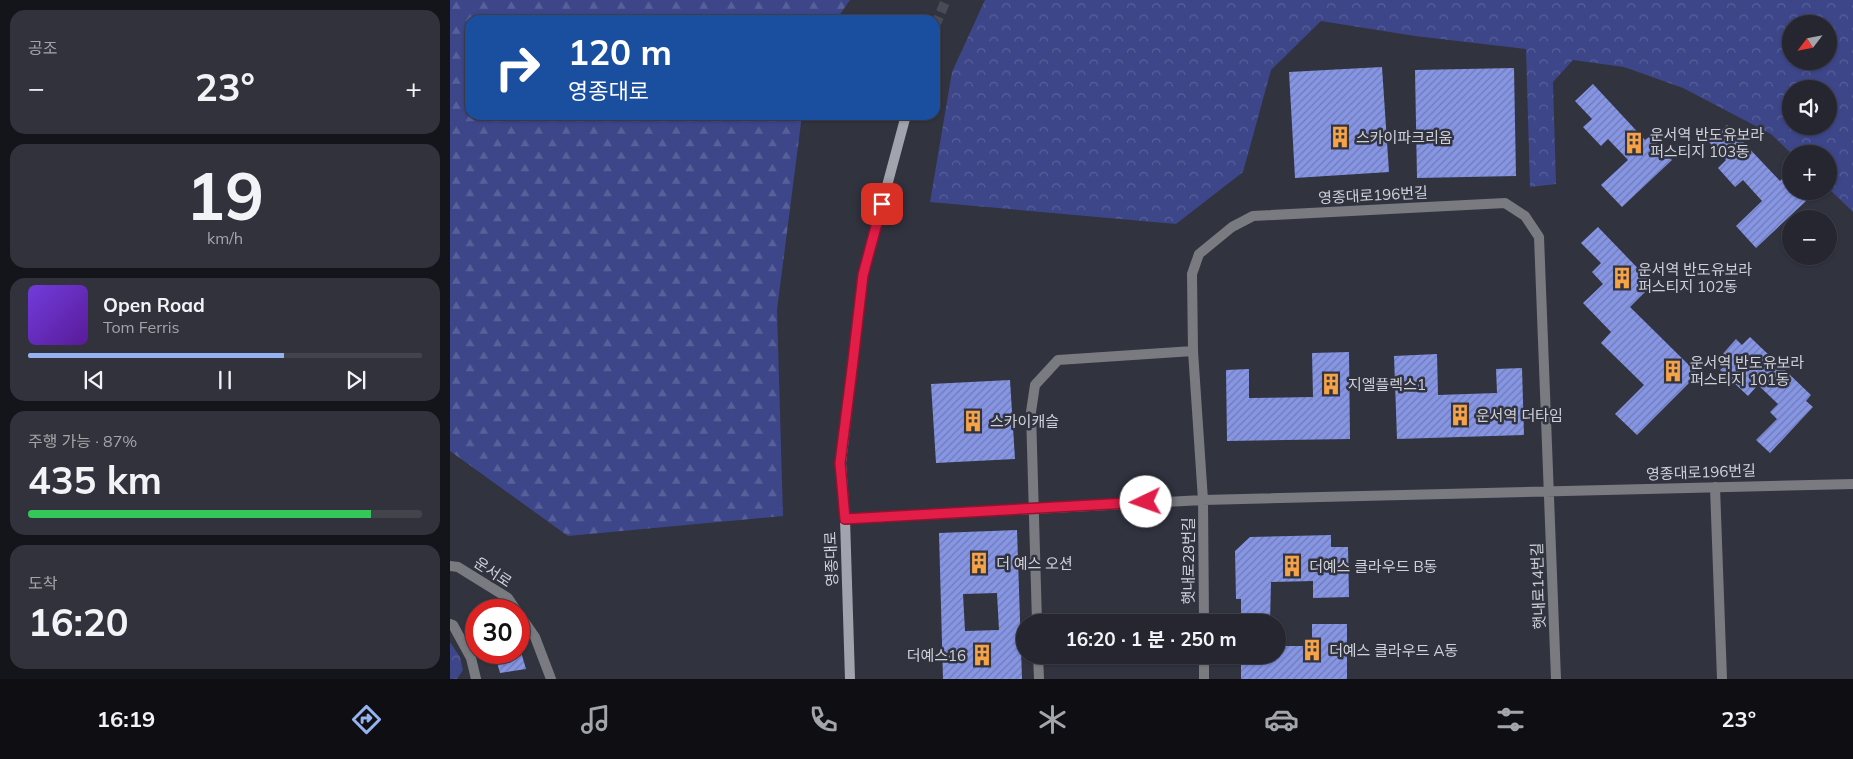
<!DOCTYPE html>
<html lang="ko">
<head>
<meta charset="utf-8">
<style>
  :root { --surface:#25262f; --page:#31323b; --text:#f1f3f6; --muted:#a3a5aa; --line:#42434b; --accent:#95b2f1 }
  body { margin:0; font-family:Mulish,"Noto Sans KR",sans-serif; background:var(--page); color:var(--text); height:100vh; display:flex; flex-direction:column; font-size:19px; white-space:nowrap }
  * { box-sizing:border-box; margin:0 }
  p { font-size:16px; color:var(--muted) }
  .icon { flex:none; width:28px; height:28px; fill:none; stroke:currentColor; stroke-width:2; stroke-linecap:round; stroke-linejoin:round }
  .map { position:relative; flex:1; overflow:hidden }
  .side { display:flex; flex-direction:column; gap:10px; padding:10px; background:#14151a; width:450px }
  .side>* { flex:none }
  .top-card { position:absolute; left:15px; top:15px; width:475px; height:105px; border-radius:15px; box-shadow:0 1px 4px #0004,0 0 0 1px var(--line); background:#1a4fa0; color:#fff; overflow:hidden }
  .needle { width:32px; rotate:238deg }
  .fabs { position:absolute; left:1332px; top:15px; display:grid; gap:10px }
  .fabs a { display:grid; place-items:center; width:55px; height:55px; border-radius:50%; background:var(--surface); box-shadow:0 1px 4px #0004,0 0 0 1px var(--line); font-size:25px }
  .speed { position:absolute; left:15px; top:599px; display:flex; gap:10px; font-size:25px; font-weight:700; text-align:center }
  .speed>* { display:grid; place-content:center; width:65px; height:65px; border-radius:50%; background:var(--surface); box-shadow:0 1px 4px #0004,0 0 0 1px var(--line); line-height:1 }
  .speed .limit { border:8px solid #d22; background:#fff; color:#111 }
  .pin { position:absolute; display:grid; place-items:center; width:42px; height:42px; color:#fff; margin:-21px; border-radius:10px; box-shadow:0 2px 8px #0006 }
  .me { position:absolute; width:55px; margin:-28px; rotate:267deg; stroke-linejoin:round; filter:drop-shadow(0 0 4px #0008) }
  .turn { display:flex; align-items:center; gap:18px; height:105px; padding:0 20px; font-size:22px }
  .turn .icon { width:65px; height:65px; stroke-width:2.5 }
  .turn b { display:block; font-size:35px; line-height:42px }
  .big { font-size:38px; font-weight:700; line-height:1.1 }
  .side .card { flex:1; display:flex; flex-direction:column; justify-content:center; gap:8px; min-width:0; padding:0 18px; border-radius:15px; background:var(--page) }
  .side .dial { align-items:center; gap:0 }
  .dial b { font-size:65px; line-height:1 }
  .song { display:flex; align-items:center; gap:15px }
  .cover { width:60px; height:60px; border-radius:8px; background:linear-gradient(135deg,hsl(260 70% 55%),hsl(270 70% 35%)) }
  .played { height:5px; border-radius:2px; background:linear-gradient(90deg,var(--accent) 65%,var(--line) 65%) }
  .keys { display:flex; justify-content:space-around; direction:ltr }
  .heat { display:flex; justify-content:space-between; align-items:center; font-size:28px; direction:ltr }
  .charge { height:8px; border-radius:4px; background:linear-gradient(90deg,#34c759 87%,var(--line) 0) }
  .trip { position:absolute; left:566px; top:614px; width:270px; height:50px; border-radius:25px; background:var(--surface); box-shadow:0 1px 4px #0004,0 0 0 1px var(--line); font-weight:700; line-height:50px; text-align:center }
  .dock { display:flex; height:80px; justify-content:space-around; align-items:center; background:#0f0f13; color:var(--muted) }
  .dock .icon { width:35px; height:35px }
  .dock .current { color:var(--accent) }
  .dock b { font-size:22px; color:var(--text) }
  main { display:flex; flex:1; min-height:0 }
  .map>svg:first-child { display:block }
  .forest { fill:url(#forest-firs) }
  .park { fill:url(#park-crowns); fill-rule:evenodd }
  .building { fill:url(#building-hatch); fill-rule:evenodd }
  .lines { fill:none; stroke-linecap:round; stroke-linejoin:round }
  .secondary-tunnel { stroke:#494b56; stroke-width:10; stroke-dasharray:10 5; stroke-linecap:butt }
  .minor { stroke:#7a7b81; stroke-width:10 }
  .secondary { stroke:#a1a3ad; stroke-width:10 }
  .route-casing { stroke:#92132f; stroke-width:12 }
  .route { stroke:#e11d48; stroke-width:9 }
  .labels { text-anchor:middle; dominant-baseline:central; stroke-width:5; stroke-linejoin:round; paint-order:stroke }
  .poi-label { font-size:15px; fill:#d0d2d9; stroke:#31333f; text-anchor:start }
  .street-label { font-size:15px; fill:#d0d2d9; stroke:#31333f }
</style>
</head>
<body>
<main>
<section class="side">
<div class="card"><p>공조</p>
<div class="heat"><a>−</a><b class="big">23°</b><a>+</a></div>
</div>
<div class="card dial"><b>19</b><p>km/h</p></div>
<div class="card">
<div class="song"><i class="cover"></i><div><b>Open Road</b><p>Tom Ferris</p></div></div>
<div class="played"></div>
<div class="keys"><svg class="icon" aria-label="previous" viewBox="0 0 24 24"><path d="M18 5L8 12l10 7zM5 5v14"/></svg><svg class="icon" aria-label="pause" viewBox="0 0 24 24"><path d="M8 5v14M16 5v14"/></svg><svg class="icon" aria-label="next" viewBox="0 0 24 24"><path d="M6 5l10 7-10 7zM19 5v14"/></svg></div>
</div>
<div class="card"><p>주행 가능 · 87%</p><b class="big">435 km</b><div class="charge"></div></div>
<div class="card"><p>도착</p><b class="big">16:20</b></div>
</section>
<div class="map">
<svg width="1403" height="679" viewBox="0 0 1403 679">
  <defs>
    <pattern id="forest-firs" width="22" height="20" patternUnits="userSpaceOnUse" patternTransform="scale(1.25)"><rect width="22" height="20" fill="#3d4689"/><path d="M5 1l3.5 6h-7zM16 11l3.5 6h-7z" fill="#586099"/></pattern>
    <pattern id="park-crowns" width="20" height="18" patternUnits="userSpaceOnUse" patternTransform="scale(1.25)"><rect width="20" height="18" fill="#3d4689"/><path d="M2 6a3 3 0 1 1 6 0M12 15a3 3 0 1 1 6 0" fill="none" stroke="#586099"/></pattern>
    <pattern id="building-hatch" width="6" height="6" patternUnits="userSpaceOnUse" patternTransform="scale(1.25)"><rect width="6" height="6" fill="#8695e4"/><path d="M-1 1l2-2M0 6l6-6M5 7l2-2" fill="none" stroke="#707bb3"/></pattern>
  </defs>
  <rect width="100%" height="100%" fill="#31333f"/>
  <path class="forest" d="M 0,0 L 400,0 L 386,20 L 20,20 L 20,115 L 352,115 L 327,310 L 333,516 L 118,536 L 0,451 Z"/>
  <path class="park" d="M 535,0 L 1403,0 L 1403,212 L 1379,189 L 1379,154 L 1342,154 L 1321,134 L 1233,88 L 1174,67 L 1123,60 L 1103,82 L 1106,184 L 1080,187 L 1076,49 L 965,36 L 871,21 L 821,70 L 793,172 L 726,224 L 480,202 L 502,72 ZM 1341,24 L 1379,24 L 1379,61 L 1341,61 ZM 1341,89 L 1379,89 L 1379,126 L 1341,126 Z
    M 0,642 L 10,657 L 13,670 L 7,679 L 0,679 Z"/>
  <path class="building" d="M 932,67 L 939,172 L 845,178 L 839,72 Z
    M 1064,68 L 1066,176 L 967,178 L 965,70 Z
    M 1143,84 L 1195,140 L 1200,136 L 1222,160 L 1172,207 L 1151,185 L 1178,160 L 1158,139 L 1151,146 L 1133,127 L 1142,119 L 1125,101 Z
    M 1277,125 L 1330,181 L 1334,177 L 1341,184 L 1341,191 L 1348,191 L 1356,201 L 1306,248 L 1286,226 L 1312,201 L 1293,180 L 1285,187 L 1268,168 L 1276,160 L 1259,142 Z
    M 1148,227 L 1203,284 L 1180,307 L 1248,374 L 1187,435 L 1165,414 L 1194,385 L 1151,343 L 1161,332 L 1133,303 L 1153,284 L 1142,272 L 1151,263 L 1131,243 Z
    M 1300,337 L 1361,395 L 1356,401 L 1363,407 L 1320,453 L 1306,440 L 1327,419 L 1320,412 L 1328,404 L 1308,385 L 1298,396 L 1270,370 L 1277,364 L 1270,357 L 1286,339 L 1292,345 Z
    M 899,352 L 900,439 L 777,441 L 776,370 L 799,369 L 799,398 L 863,397 L 862,353 Z
    M 987,354 L 988,395 L 1047,393 L 1046,369 L 1072,368 L 1074,435 L 947,439 L 944,356 Z
    M 560,380 L 565,459 L 486,463 L 481,384 Z
    M 567,530 L 572,679 L 493,679 L 489,533 ZM 547,593 L 549,630 L 515,631 L 513,594 Z
    M 881,535 L 881,547 L 898,547 L 899,597 L 863,598 L 863,581 L 821,582 L 820,622 L 791,622 L 791,599 L 786,599 L 785,551 L 800,537 Z
    M 862,624 L 897,624 L 897,679 L 791,679 L 791,655 L 828,655 L 828,646 L 862,646 Z
    M 44,652 L 71,652 L 76,669 L 50,673 Z"/>
  <g class="lines">
    <path class="secondary-tunnel" d="M 485,26 L 496,0"/>
    <path class="minor" d="M 1265,487 L 1272,679
      M 395,519 L 753,500 L 1403,484
      M 0,566 L 8,567 L 58,598 L 66,610
      M 69,614 L 85,637 L 101,679
      M 587,622 L 581,412 L 585,385 L 608,360 L 743,351
      M 754,622 L 753,500 L 743,351 L 742,274 L 749,254 L 782,227 L 803,216 L 1055,203 L 1075,216 L 1089,237 L 1106,679
      M 0,624 L 3,625 L 21,658 L 26,679
      M 588,655 L 589,679
      M 754,655 L 754,679"/>
    <path class="secondary" d="M 400,679 L 395,519 L 391,463 L 413,275 L 456,115"/>
  </g>
  <g class="lines">
    <g class="route-casing">
      <path id="route" d="M 432,204 L 413,275 L 402,369 L 390,463 L 395,519 L 696,502"/>
    </g>
    <use href="#route" class="route"/>
  </g>
  <defs>
    <g id="building-bare" transform="scale(1.725)"><path d="M-4-6H4V6H1V3H-1V6H-4ZM-2.5-4.3h1.7v1.8h-1.7ZM.8-4.3h1.7v1.8H.8ZM-2.5-1h1.7V.8h-1.7ZM.8-1h1.7V.8H.8Z" fill="#f6a247" stroke="#31333f" stroke-width="2.5" paint-order="stroke"/></g>
  </defs>
  <g fill-rule="evenodd">
    <use href="#building-bare" x="890" y="137"/>
    <use href="#building-bare" x="1184" y="143"/>
    <use href="#building-bare" x="1172" y="278"/>
    <use href="#building-bare" x="1223" y="371"/>
    <use href="#building-bare" x="881" y="384"/>
    <use href="#building-bare" x="1010" y="415"/>
    <use href="#building-bare" x="523" y="421"/>
    <use href="#building-bare" x="529" y="563"/>
    <use href="#building-bare" x="842" y="566"/>
    <use href="#building-bare" x="862" y="650"/>
    <use href="#building-bare" x="532" y="655"/>
  </g>
  <g class="labels">
    <g class="poi-label">
      <text x="1200" y="134">운서역 반도유보라<tspan x="1200" dy="17">퍼스티지 103동</tspan></text>
      <text x="906" y="137">스카이파크리움</text>
      <text x="1188" y="269">운서역 반도유보라<tspan x="1188" dy="17">퍼스티지 102동</tspan></text>
      <text x="1240" y="362">운서역 반도유보라<tspan x="1240" dy="17">퍼스티지 101동</tspan></text>
      <text x="898" y="384">지엘플렉스1</text>
      <text x="1026" y="415">운서역 더타임</text>
      <text x="540" y="421">스카이캐슬</text>
      <text x="546" y="563">더 예스 오션</text>
      <text x="859" y="566">더예스 클라우드 B동</text>
      <text x="879" y="650">더예스 클라우드 A동</text>
      <text x="516" y="655" text-anchor="end">더예스16</text>
    </g>
    <g class="street-label">
      <text transform="translate(923 195) rotate(-3)">영종대로196번길</text>
      <text transform="translate(1251 472) rotate(-2)">영종대로196번길</text>
      <text transform="translate(381 559) rotate(-92)">영종대로</text>
      <text transform="translate(738 561) rotate(-90)">햇내로28번길</text>
      <text transform="translate(43 572) rotate(33)">운서로</text>
      <text transform="translate(1088 586) rotate(-92)">햇내로14번길</text>
    </g>
  </g>
</svg>
<div class="fabs">
<a><svg class="needle" viewBox="-14 -14 28 28"><path d="M0-13l5 13h-10z" fill="#e53935"/><path d="M0 13l5-13h-10z" fill="#a3a5aa"/></svg></a>
<a><svg class="icon" aria-label="sound" viewBox="0 0 24 24"><path d="M4 9h4l5-4v14l-5-4H4zM17 9q2 3 0 6"/></svg></a>
<a>+</a>
<a>−</a>
</div>
<div class="speed"><div class="limit">30</div></div>
<div class="pin" style="left:432px;top:204px;background:#d93025"><svg class="icon" aria-label="arrive" viewBox="0 0 24 24"><path d="M6 21V4h12l-3 4 3 4H6"/></svg></div>
<svg class="me" style="left:696px;top:502px" viewBox="-20 -20 40 40"><circle r="19" fill="#fff"/><path d="M0-13L10 11 0 6-10 11z" fill="#e11d48"/></svg>
<div class="trip">16:20 · 1 분 · 250 m</div>
<div class="top-card">
<div class="turn"><svg class="icon" aria-label="right" viewBox="0 0 24 24"><path d="M7 20v-9h11M14 6l5 5-5 5"/></svg><div><b>120 m</b>영종대로</div></div>
</div>
</div>
</main>
<nav class="dock">
<b>16:19</b>
<svg class="icon current" aria-label="directions" viewBox="0 0 24 24"><path d="M12 3l9 9-9 9-9-9zM9 14v-3h6M13 9l2 2-2 2"/></svg>
<svg class="icon" aria-label="music" viewBox="0 0 24 24"><path d="M9 18V5l10-2v13"/><circle cx="6" cy="18" r="3"/><circle cx="16" cy="16" r="3"/></svg>
<svg class="icon" aria-label="phone" viewBox="0 0 24 24"><path d="M5 4h4l2 5-3 2q2 4 5 5l2-3 5 2v4C11 20 4 13 5 4z"/></svg>
<svg class="icon" aria-label="climate" viewBox="0 0 24 24"><path d="M12 3v18M4 7l16 10M4 17L20 7"/></svg>
<svg class="icon" aria-label="car" viewBox="0 0 24 24"><path d="M5 17H2v-5l4-1 3-4h7l3 4 3 1v5h-3M9 17h6M6 11h13"/><circle cx="7" cy="17" r="2"/><circle cx="17" cy="17" r="2"/></svg>
<svg class="icon" aria-label="filters" viewBox="0 0 24 24"><path d="M4 7h16M4 17h16"/><circle cx="9" cy="7" r="2"/><circle cx="15" cy="17" r="2"/></svg>
<b>23°</b>
</nav>
</body>
</html>
